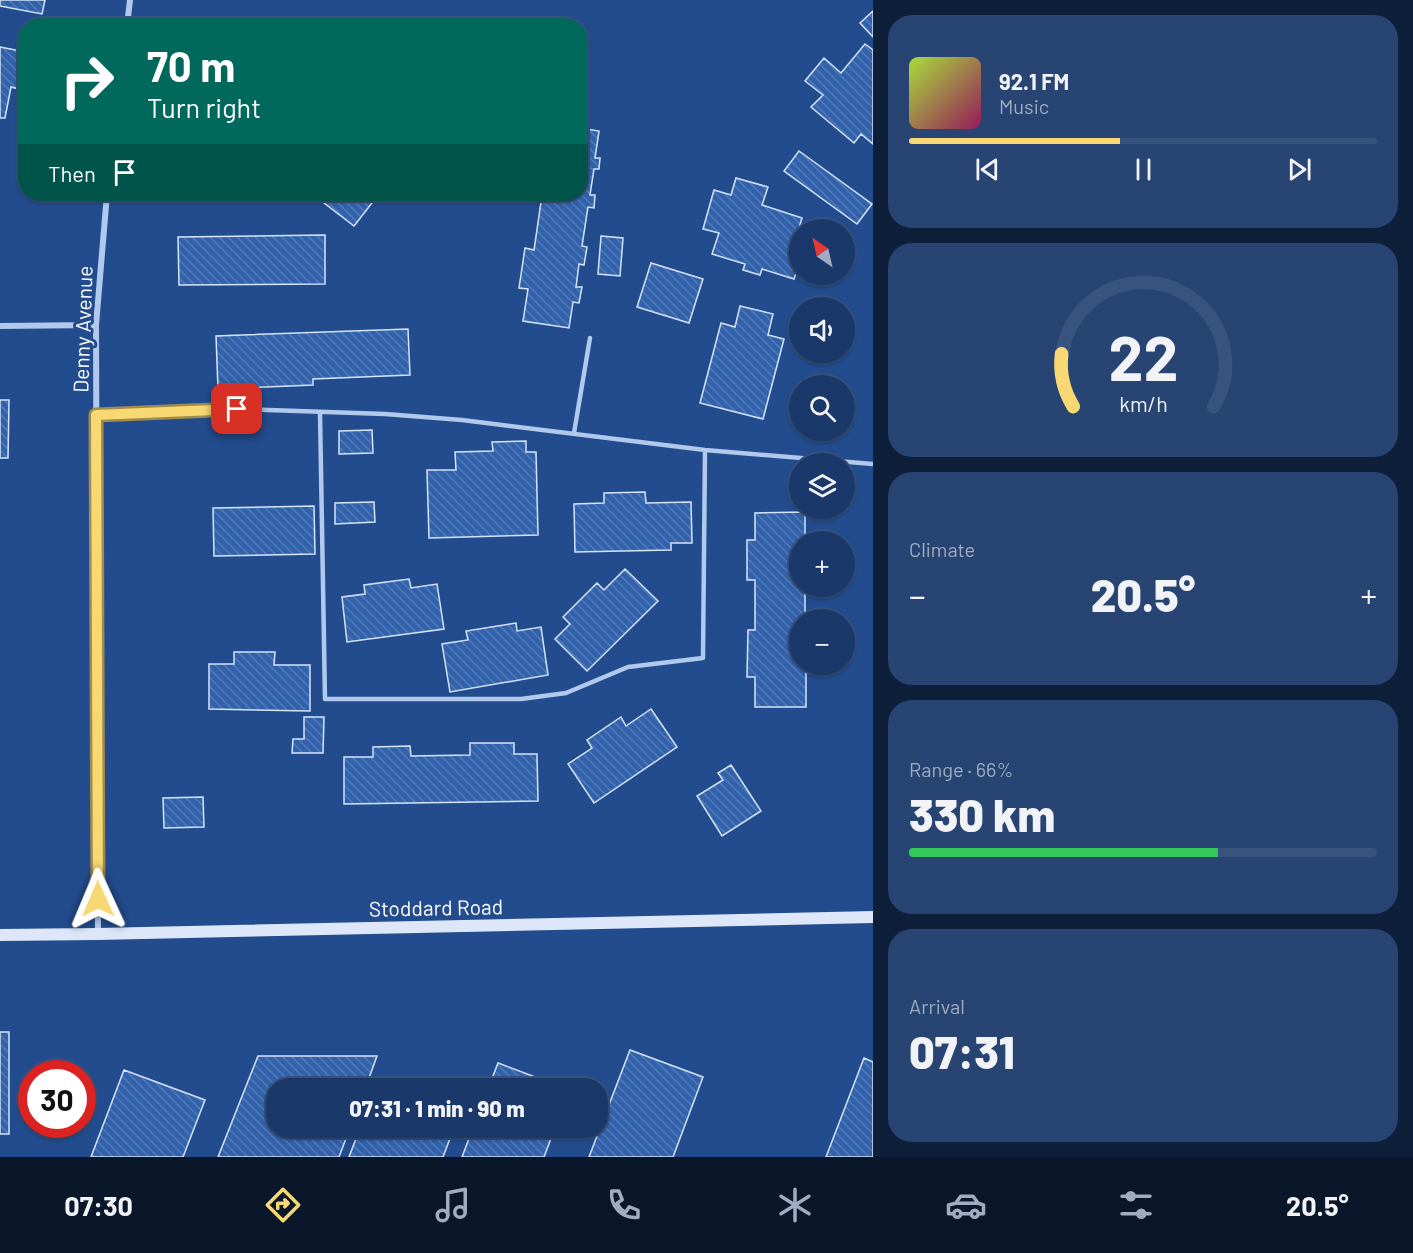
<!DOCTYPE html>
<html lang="en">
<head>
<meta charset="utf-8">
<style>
  :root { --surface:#1a396a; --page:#274472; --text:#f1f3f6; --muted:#9facc1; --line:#38537e; --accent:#f8d873 }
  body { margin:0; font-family:Barlow,sans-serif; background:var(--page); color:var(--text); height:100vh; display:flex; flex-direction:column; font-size:22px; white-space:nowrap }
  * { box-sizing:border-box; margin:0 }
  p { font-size:20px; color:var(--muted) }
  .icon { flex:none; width:33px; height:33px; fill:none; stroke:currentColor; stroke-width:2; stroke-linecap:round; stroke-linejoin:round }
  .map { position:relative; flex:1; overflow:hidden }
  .side { display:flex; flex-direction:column; gap:15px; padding:15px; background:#0e1f3a; width:540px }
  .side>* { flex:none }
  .hud { position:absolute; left:18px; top:18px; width:570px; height:183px; border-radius:24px; box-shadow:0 2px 4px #0004,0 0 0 2px var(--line); background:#00695c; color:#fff; overflow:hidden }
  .needle { width:39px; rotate:326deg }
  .controls { position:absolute; left:789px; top:219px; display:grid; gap:12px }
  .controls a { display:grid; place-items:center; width:66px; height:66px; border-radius:50%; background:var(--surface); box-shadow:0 2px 4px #0004,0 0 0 2px var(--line); font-size:30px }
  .speed { position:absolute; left:18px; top:1060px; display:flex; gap:12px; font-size:30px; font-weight:700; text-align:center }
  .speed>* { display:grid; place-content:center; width:78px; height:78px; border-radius:50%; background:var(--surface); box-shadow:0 2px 4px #0004,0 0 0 2px var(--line); line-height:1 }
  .speed .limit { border:9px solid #d22; background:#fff; color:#111 }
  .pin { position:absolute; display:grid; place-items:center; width:51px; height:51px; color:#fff; margin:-26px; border-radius:12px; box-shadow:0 3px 9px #0006 }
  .me { position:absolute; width:66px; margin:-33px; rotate:359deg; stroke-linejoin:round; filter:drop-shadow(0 0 4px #0008) }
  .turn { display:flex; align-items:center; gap:21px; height:126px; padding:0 30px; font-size:27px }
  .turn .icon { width:78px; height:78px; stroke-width:2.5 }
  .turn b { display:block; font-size:42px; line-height:51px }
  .then { display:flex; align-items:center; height:57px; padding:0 30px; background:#0003; gap:12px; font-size:22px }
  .big { font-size:45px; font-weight:800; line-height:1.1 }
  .side .tile { flex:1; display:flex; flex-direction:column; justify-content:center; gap:9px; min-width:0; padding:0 21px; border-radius:24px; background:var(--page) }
  .side .dial { align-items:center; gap:0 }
  .dial svg { height:156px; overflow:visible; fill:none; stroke:var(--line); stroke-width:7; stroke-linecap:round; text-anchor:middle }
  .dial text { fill:var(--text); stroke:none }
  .song { display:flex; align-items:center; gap:18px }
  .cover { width:72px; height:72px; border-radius:9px; background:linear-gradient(135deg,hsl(80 70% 55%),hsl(330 70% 35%)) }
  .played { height:6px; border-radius:3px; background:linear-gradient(90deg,var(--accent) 45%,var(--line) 45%) }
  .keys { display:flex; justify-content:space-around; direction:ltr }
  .heat { display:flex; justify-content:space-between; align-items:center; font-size:33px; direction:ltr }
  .charge { height:9px; border-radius:4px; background:linear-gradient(90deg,#34c759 66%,var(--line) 0) }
  .trip { position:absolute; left:266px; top:1078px; width:342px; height:60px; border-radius:24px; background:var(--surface); box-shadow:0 2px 4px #0004,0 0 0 2px var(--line); font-weight:800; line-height:60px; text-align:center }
  .tabs { display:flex; height:96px; justify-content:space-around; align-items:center; background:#0a172a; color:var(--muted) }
  .tabs .icon { width:42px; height:42px }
  .tabs .selected { color:var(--accent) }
  .tabs b { font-size:27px; color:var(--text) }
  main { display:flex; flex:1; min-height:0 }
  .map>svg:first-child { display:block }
  .building { fill:url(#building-back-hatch); stroke:#d6e4f9; stroke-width:1.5 }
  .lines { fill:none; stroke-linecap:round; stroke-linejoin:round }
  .service { stroke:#b1c9ec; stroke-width:4.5 }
  .minor { stroke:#b1c9ec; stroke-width:6 }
  .secondary { stroke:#dde7f9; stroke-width:12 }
  .route-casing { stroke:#a18c4b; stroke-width:15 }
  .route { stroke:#f8d873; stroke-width:10 }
  .labels { text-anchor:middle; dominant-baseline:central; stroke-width:6; stroke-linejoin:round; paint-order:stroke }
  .street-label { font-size:21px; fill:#fff; stroke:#224c8e }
</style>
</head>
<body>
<main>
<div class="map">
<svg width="873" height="1157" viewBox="0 0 873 1157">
  <defs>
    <pattern id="building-back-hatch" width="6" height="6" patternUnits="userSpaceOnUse" patternTransform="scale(1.5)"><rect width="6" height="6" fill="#3262ab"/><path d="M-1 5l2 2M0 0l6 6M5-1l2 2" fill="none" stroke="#517ab8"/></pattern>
  </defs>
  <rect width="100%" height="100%" fill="#224c8e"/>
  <path class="building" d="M 0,0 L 45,0 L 42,14 L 0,6 Z
    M 873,11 L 873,37 L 860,23 Z
    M 865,44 L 873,50 L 873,144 L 861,134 L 854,143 L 811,107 L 823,95 L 805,81 L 824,58 L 841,73 Z
    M 0,47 L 26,52 L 19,89 L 11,87 L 5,118 L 0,118 Z
    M 580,128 L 599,131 L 595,158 L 600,158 L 599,169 L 594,169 L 590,195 L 595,195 L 594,208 L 588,207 L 582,246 L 587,247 L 584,265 L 579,264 L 576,287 L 582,287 L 579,303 L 573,302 L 569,328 L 523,321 L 528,289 L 519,288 L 525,248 L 534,250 L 542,195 L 534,194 L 580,194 Z
    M 799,151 L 872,204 L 857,224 L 784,171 Z
    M 736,178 L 768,187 L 762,205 L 802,218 L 793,248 L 800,250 L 800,261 L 794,279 L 762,269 L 760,275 L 743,270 L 745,264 L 712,254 L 719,233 L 703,229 L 714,190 L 731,195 Z
    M 323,194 L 379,194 L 354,226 L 319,199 Z
    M 325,235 L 325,284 L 179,285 L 178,237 Z
    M 601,236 L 623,238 L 620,276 L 598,274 Z
    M 651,263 L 703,279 L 689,323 L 637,307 Z
    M 740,306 L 773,314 L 768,335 L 784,339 L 763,419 L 700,403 L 721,323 L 735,327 Z
    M 408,329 L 410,375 L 313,379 L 313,385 L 218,389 L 216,336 Z
    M 0,400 L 9,400 L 8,458 L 0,458 Z
    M 372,430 L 373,453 L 339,454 L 339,431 Z
    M 526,441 L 526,452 L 536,452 L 538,535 L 429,538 L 427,470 L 456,470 L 455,452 L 493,451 L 492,442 Z
    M 645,492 L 646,503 L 691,502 L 692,543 L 671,543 L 671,550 L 575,552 L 574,504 L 604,503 L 604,493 Z
    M 374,502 L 375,522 L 335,524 L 335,503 Z
    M 314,506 L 315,554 L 214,556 L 213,508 Z
    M 805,512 L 805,542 L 800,542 L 800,586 L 805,586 L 805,620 L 800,620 L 800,664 L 806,664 L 806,707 L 755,707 L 755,677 L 747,677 L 748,630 L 755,630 L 755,580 L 747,580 L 747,540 L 755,540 L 755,513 Z
    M 625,569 L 658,601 L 587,671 L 555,639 L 570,624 L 563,617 L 597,583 L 604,590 Z
    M 409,579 L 411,588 L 437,584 L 444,629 L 347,642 L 342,597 L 365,594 L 364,585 Z
    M 516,623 L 517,631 L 541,627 L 548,675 L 450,692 L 442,644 L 468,640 L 466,631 Z
    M 234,652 L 275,652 L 274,665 L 310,665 L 310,711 L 209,709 L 209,664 L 234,664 Z
    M 651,709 L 677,747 L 594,803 L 568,764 L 592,748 L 587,740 L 621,717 L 626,726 Z
    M 304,717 L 324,717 L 323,753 L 292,753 L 293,739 L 304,739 Z
    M 470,743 L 514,743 L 514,754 L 537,754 L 538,801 L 344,804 L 344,757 L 373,757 L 373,747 L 410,746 L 411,756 L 470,755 Z
    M 731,765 L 761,811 L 722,836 L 697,796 L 723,780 L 718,773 Z
    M 203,797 L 204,827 L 164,828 L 163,798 Z
    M 0,1032 L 9,1032 L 9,1134 L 0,1134 Z
    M 630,1050 L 703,1077 L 673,1157 L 589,1157 Z
    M 258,1056 L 377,1056 L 365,1089 L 276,1089 L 276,1128 L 350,1128 L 339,1157 L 218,1157 Z
    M 864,1058 L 873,1062 L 873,1157 L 826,1157 Z
    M 498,1063 L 567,1089 L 488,1089 Z
    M 124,1070 L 205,1100 L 183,1157 L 91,1157 Z
    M 379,1081 L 401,1089 L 375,1089 Z
    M 360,1128 L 454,1128 L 443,1157 L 349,1157 Z
    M 473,1128 L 555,1128 L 544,1157 L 462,1157 Z"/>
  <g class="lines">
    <path class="service" d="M 320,413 L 325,699 L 521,699 L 566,693 L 628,667 L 703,658 L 705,450
      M 96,415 L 237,409 L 385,414 L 462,420 L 705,450 L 873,464
      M 574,433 L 590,338"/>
    <path class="minor" d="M 127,26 L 130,0
      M 0,326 L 96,325
      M 98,933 L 96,325 L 107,194"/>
    <path class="secondary" d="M 0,935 L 98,934 L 873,917"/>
  </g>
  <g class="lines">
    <g class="route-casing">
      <path id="route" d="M 98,899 L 96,415 L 237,409"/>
    </g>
    <use href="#route" class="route"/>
  </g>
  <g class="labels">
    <g class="street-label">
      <text transform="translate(82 329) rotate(-88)">Denny Avenue</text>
      <text transform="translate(436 907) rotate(-1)">Stoddard Road</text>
    </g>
  </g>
</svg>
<div class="controls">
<a><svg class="needle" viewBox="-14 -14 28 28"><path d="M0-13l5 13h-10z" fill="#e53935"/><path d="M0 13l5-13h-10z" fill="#9facc1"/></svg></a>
<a><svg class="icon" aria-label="sound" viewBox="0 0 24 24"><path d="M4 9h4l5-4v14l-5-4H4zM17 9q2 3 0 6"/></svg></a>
<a><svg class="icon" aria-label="search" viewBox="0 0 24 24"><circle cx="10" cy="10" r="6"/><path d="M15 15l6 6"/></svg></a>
<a><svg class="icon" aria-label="layers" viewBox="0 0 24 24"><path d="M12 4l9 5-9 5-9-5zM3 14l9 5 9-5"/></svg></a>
<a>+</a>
<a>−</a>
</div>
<div class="speed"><div class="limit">30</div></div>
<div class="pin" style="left:237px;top:409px;background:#d93025"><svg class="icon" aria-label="arrive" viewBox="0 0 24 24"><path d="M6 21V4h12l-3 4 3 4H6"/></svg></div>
<svg class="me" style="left:98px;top:899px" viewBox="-20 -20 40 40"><path d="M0-17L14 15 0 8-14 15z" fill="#f8d873" stroke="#fff" stroke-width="4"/></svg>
<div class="trip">07:31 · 1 min · 90 m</div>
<div class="hud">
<div class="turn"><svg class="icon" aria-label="right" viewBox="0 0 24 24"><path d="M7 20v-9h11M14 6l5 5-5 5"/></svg><div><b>70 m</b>Turn right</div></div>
<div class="then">Then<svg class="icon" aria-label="arrive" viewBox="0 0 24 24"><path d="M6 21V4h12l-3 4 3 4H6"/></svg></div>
</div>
</div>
<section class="side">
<div class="tile">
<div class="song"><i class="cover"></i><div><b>92.1 FM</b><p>Music</p></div></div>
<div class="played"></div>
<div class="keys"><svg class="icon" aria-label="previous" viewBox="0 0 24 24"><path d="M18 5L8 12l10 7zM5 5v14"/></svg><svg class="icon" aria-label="pause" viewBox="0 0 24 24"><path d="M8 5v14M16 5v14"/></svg><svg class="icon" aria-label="next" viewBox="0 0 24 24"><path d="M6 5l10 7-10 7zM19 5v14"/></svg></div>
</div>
<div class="tile dial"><svg viewBox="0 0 100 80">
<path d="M14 69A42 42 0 1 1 86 69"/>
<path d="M14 69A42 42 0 0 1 8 42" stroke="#f8d873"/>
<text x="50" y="56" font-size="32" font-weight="700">22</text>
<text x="50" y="72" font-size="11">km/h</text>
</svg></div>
<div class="tile"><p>Climate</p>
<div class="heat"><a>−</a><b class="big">20.5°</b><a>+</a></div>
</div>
<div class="tile"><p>Range · 66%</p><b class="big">330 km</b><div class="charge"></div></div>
<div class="tile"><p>Arrival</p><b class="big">07:31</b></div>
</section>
</main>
<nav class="tabs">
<b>07:30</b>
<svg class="icon selected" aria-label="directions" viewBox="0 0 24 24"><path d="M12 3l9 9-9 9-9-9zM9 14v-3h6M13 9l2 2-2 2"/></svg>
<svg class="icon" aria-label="music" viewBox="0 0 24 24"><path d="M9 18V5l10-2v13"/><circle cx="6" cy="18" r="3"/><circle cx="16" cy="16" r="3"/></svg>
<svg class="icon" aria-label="phone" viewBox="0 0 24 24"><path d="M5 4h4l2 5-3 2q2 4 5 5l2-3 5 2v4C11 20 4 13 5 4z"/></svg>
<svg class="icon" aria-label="climate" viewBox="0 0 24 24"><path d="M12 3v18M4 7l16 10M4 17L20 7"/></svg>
<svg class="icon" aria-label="car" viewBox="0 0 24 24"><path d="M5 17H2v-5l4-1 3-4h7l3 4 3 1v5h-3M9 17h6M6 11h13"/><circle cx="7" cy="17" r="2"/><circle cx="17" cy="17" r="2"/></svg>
<svg class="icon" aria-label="filters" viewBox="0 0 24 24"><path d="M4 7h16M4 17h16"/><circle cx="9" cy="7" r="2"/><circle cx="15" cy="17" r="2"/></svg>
<b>20.5°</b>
</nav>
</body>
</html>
